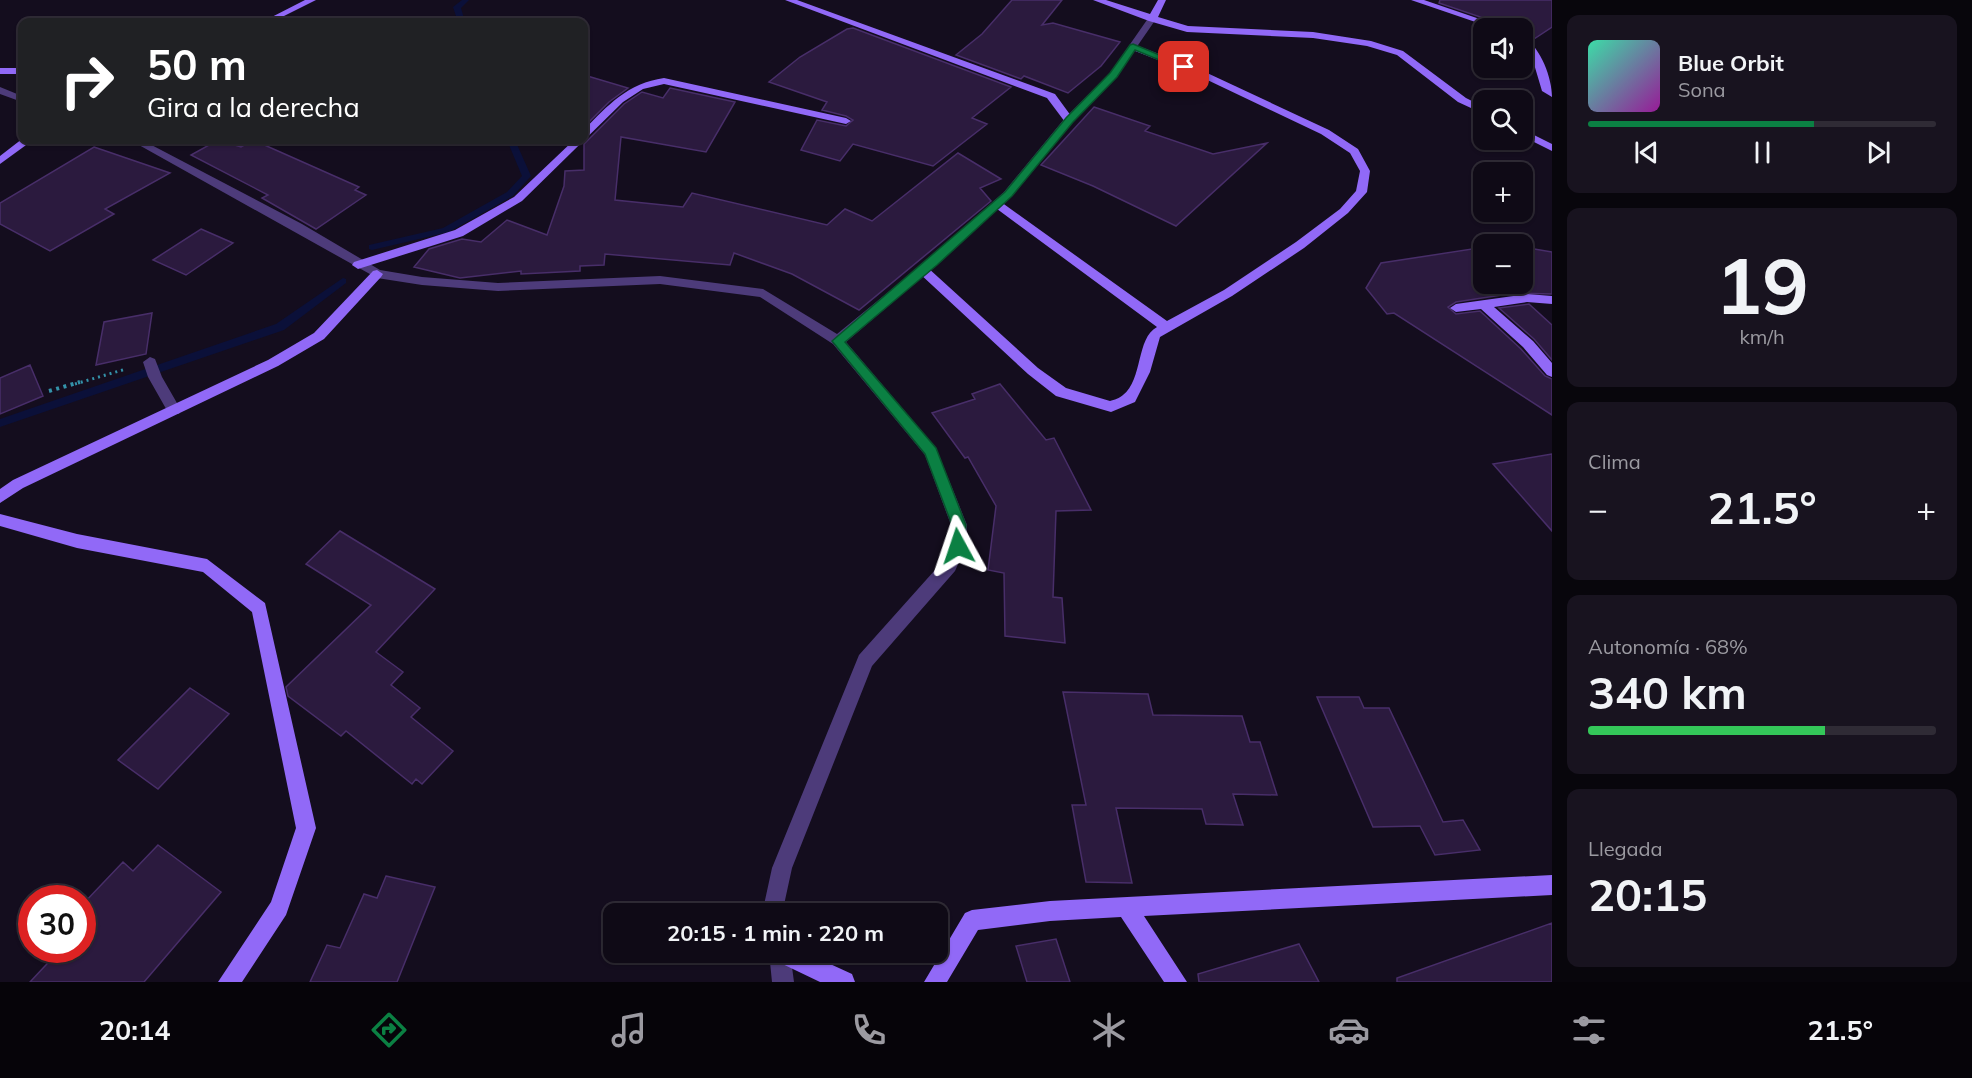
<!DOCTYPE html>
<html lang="es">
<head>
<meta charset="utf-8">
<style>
  :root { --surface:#0f0a16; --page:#18131f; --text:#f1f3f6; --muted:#9b9aa1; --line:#2f2b35; --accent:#0b8043 }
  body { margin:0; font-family:Mulish,sans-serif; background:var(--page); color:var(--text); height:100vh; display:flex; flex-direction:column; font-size:22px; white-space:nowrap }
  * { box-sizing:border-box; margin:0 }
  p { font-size:20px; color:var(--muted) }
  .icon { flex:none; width:33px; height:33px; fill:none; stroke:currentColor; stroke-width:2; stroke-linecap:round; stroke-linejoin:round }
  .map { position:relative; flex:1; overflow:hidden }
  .details { display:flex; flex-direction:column; gap:15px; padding:15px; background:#08060c; width:420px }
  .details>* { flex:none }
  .top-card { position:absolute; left:18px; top:18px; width:570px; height:126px; border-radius:12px; box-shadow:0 2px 4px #0004,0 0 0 2px var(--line); background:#202124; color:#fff; overflow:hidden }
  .tools { position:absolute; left:1473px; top:18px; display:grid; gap:12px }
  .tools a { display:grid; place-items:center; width:60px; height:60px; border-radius:12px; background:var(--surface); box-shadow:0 2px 4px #0004,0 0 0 2px var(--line); font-size:30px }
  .speed { position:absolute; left:18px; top:885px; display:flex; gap:12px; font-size:30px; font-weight:700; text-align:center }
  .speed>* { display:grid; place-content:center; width:78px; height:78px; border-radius:50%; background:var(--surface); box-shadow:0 2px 4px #0004,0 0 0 2px var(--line); line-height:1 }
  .speed .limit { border:9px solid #d22; background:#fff; color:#111 }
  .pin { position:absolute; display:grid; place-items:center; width:51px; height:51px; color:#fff; margin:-26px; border-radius:12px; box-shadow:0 3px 9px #0006 }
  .me { position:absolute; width:66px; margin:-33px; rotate:355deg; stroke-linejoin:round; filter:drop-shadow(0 0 4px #0008) }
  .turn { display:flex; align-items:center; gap:21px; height:126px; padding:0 30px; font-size:27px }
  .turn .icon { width:78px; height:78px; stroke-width:2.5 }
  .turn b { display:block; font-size:42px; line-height:51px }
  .big { font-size:45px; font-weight:700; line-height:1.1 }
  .details .tile { flex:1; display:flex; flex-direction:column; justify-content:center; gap:9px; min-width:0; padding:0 21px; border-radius:12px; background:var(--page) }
  .details .dial { align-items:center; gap:0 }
  .dial b { font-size:78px; line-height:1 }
  .song { display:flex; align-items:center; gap:18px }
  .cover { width:72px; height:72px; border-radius:9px; background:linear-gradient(135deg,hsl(160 70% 55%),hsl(300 70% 35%)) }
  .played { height:6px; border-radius:3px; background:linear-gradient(90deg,var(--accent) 65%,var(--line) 65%) }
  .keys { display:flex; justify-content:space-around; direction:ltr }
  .heat { display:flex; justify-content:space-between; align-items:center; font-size:33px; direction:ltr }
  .charge { height:9px; border-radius:4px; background:linear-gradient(90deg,#34c759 68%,var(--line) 0) }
  .trip { position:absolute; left:603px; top:903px; width:345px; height:60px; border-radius:12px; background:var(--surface); box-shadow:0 2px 4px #0004,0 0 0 2px var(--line); font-weight:700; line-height:60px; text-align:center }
  .dock { display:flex; height:96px; justify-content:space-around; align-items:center; background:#060409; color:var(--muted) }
  .dock .icon { width:42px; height:42px }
  .dock .on { color:var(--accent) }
  .dock b { font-size:27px; color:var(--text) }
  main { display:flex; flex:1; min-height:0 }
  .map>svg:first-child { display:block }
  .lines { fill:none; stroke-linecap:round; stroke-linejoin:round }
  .stream { fill:#0b1039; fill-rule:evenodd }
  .building { fill:#2b1a3e; stroke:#482e69; stroke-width:1.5 }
  .path-far1 { stroke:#3492a9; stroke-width:3; stroke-dasharray:2 4; stroke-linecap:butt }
  .path { stroke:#3492a9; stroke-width:4; stroke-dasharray:3 4.5; stroke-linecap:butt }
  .lane { fill:#4d3b7a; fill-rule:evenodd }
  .street { fill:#4d3b7a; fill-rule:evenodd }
  .secondary { fill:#9169f7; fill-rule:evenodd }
  .route { fill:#0b8043; stroke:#07532c; stroke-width:1.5 }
</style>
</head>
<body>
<main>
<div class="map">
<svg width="1552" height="982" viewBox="0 0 1552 982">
  <rect width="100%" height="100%" fill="#140d1e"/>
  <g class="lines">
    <path class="stream" d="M 462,0 L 469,0 L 461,8 L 465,22 L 458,22 L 453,7 Z
      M 507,140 L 515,140 L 531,176 L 513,196 L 449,232 L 372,250 L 369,249 L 369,245 L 443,228 L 507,192 L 522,176 Z
      M 343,278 L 346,279 L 346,283 L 284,330 L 0,427 L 0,419 L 276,324 Z"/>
  </g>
  <path class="building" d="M 1012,0 L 1062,0 L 1042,25 L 1053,23 L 1120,42 L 1101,66 L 1068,93 L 1024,76 L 1021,79 L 956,55 L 982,34 Z
    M 1440,0 L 1552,0 L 1552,27 L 1534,39 L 1522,34 L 1522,28 L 1508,28 L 1507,26 L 1439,3 Z
    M 853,28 L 1011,87 L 972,118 L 987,124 L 933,166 L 853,144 L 840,161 L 801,150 L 817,120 L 846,126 L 853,120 L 846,116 L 822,110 L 827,102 L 769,82 L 800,57 L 847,29 Z
    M 584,75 L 628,88 L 609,102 L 584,127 Z
    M 670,88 L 735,102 L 706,152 L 621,137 L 615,200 L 683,207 L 692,193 L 827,225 L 845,209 L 872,221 L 958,153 L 1001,179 L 980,188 L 991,201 L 859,310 L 792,274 L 734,253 L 730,265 L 605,254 L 604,265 L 580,266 L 580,271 L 521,274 L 521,271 L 460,278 L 414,267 L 429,249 L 462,239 L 481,242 L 507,220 L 547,235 L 564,186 L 565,171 L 584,170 L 584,144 L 624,104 L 642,92 L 663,98 Z
    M 1094,107 L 1150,126 L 1145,131 L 1213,154 L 1267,143 L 1176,226 L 1093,186 L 1041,165 Z
    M 218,140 L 241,147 L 253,140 L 359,187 L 355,190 L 366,195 L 316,229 L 262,198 L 268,195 L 191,155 Z
    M 94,147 L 170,173 L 105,209 L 114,214 L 50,251 L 0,224 L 0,203 Z
    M 201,229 L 233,243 L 186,275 L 153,260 Z
    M 1476,239 L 1509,244 L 1484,244 L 1484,284 L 1522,284 L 1522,247 L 1552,252 L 1552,294 L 1515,293 L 1456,302 L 1448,307 L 1456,314 L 1480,311 L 1521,349 L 1545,376 L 1552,379 L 1552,415 L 1394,313 L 1387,314 L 1366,288 L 1381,263 L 1479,248 Z
    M 1529,304 L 1552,325 L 1552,360 L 1534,339 L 1499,308 Z
    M 152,313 L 146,354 L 96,365 L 104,322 Z
    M 30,365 L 43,396 L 0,414 L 0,378 Z
    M 1000,384 L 1046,440 L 1054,438 L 1091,510 L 1056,511 L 1053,597 L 1062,598 L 1065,643 L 1005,636 L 1004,573 L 988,570 L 996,506 L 968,457 L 965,458 L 932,413 L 975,399 L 972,394 Z
    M 1552,454 L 1552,531 L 1493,464 Z
    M 340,531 L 435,589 L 376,652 L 403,672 L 391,685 L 420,708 L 411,717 L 453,751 L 422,784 L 416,779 L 412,784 L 346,731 L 341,736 L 288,696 L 286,687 L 371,605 L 306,564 Z
    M 190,688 L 229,714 L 158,789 L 118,760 Z
    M 1063,692 L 1148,694 L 1153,715 L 1242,716 L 1250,742 L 1260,742 L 1277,795 L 1233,794 L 1243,825 L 1206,824 L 1202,809 L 1116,808 L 1132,883 L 1086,882 L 1072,805 L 1086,805 Z
    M 1317,697 L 1359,697 L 1364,708 L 1389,708 L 1443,822 L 1463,820 L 1480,850 L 1435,855 L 1420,826 L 1373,827 Z
    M 158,845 L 221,892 L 144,982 L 30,982 L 60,950 L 82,950 L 82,905 L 123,862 L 133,871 Z
    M 386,876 L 435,887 L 397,982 L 310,982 L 327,945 L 340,948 L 364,894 L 377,898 Z
    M 1552,923 L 1552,982 L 1397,982 L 1397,978 Z
    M 1056,939 L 1070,982 L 1027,982 L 1016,946 Z
    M 1299,944 L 1319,982 L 1199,982 L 1198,974 Z"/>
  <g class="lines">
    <path class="path-far1" d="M 75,384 L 126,369"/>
    <path class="path" d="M 49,391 L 80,382"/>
    <path class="lane" d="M 150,357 L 155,359 L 162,377 L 181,410 L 179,414 L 169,414 L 148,377 L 143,362 Z"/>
    <path class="street" d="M 1149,17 L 1156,19 L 1116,77 L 1073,122 L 1012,196 L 927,273 L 846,342 L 936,448 L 967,525 L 966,546 L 955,571 L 872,666 L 792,868 L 782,914 L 762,914 L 772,868 L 859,655 L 943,561 L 950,546 L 951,525 L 925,455 L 833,344 L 760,297 L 660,284 L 498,291 L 422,285 L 377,278 L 130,140 L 142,140 L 302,224 L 380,270 L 422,277 L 498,283 L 660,276 L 763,289 L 837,334 L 919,267 L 1004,192 L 1065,118 L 1110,73 Z
      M 0,87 L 22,96 L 22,102 L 0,94 Z
      M 769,952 L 790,952 L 794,982 L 772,982 Z"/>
    <path class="secondary" d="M 305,0 L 316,0 L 272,22 L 262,22 Z
      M 785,0 L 797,0 L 1055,94 L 1074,120 L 1065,122 L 1047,98 Z
      M 1093,0 L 1106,0 L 1150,14 L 1158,0 L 1166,0 L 1158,17 L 1188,26 L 1313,32 L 1371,41 L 1403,51 L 1466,98 L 1484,107 L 1484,114 L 1458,102 L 1397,55 L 1367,46 L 1313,38 L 1187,32 L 1149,21 Z
      M 1411,0 L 1424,0 L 1506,28 L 1493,28 Z
      M 1522,36 C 1540,46 1552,77 1552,97 L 1542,91 L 1531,54 L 1522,45 Z
      M 1133,44 L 1205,72 L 1329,130 L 1358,149 L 1370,171 L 1367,192 L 1348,213 L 1304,248 L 1232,296 L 1160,337 L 1150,372 L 1135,402 L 1111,412 L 1056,396 L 1028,374 L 919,273 L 919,267 L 927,267 L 1038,368 L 1066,388 L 1110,401 C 1114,400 1120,398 1123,395 C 1143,380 1136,338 1157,327 L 993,206 L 993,202 L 1001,202 L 1167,321 L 1224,290 L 1296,242 L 1340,209 L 1356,191 L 1360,171 L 1350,153 L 1321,134 L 1199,76 L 1130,49 L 1128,47 Z
      M 0,68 L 22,68 L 22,74 L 0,74 Z
      M 664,78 L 846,118 L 851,121 L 846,124 L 664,84 L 643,89 L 623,102 L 522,201 L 463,236 L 358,269 L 352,265 L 354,262 L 455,230 L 514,197 L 574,140 L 584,140 L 584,130 C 608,105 628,83 664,78 Z
      M 1522,129 L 1552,144 L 1552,151 L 1522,136 Z
      M 22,139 L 33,140 L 0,164 L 0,156 Z
      M 377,270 L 383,274 L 381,277 L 324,339 L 278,366 L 23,488 L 0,503 L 0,489 L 13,480 L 268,360 L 314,333 L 373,271 Z
      M 1527,294 L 1552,296 L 1552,304 L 1527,302 L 1494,307 L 1533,341 L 1552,363 L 1552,377 L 1547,375 L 1523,347 L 1481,309 L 1456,312 L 1450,308 L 1456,304 Z
      M 0,514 L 77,534 L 207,559 L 265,603 L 316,828 L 286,915 L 242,982 L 218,982 L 271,902 L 296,828 L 252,612 L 203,572 L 77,548 L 0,526 Z
      M 1552,875 L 1552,895 L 1144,916 L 1187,982 L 1164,982 L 1121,917 L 1050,921 L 978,930 L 947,982 L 924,982 L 965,913 L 972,910 L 1050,901 Z
      M 769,952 L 804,952 L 852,974 L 855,982 L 820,982 L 772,959 Z"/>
  </g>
  <path class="route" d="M 1133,44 L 1189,67 L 1181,69 L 1135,50 L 1117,77 L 1073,122 L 1012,196 L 937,265 L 845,342 L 936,448 L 966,525 L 963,551 L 953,551 L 951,546 L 952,525 L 925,454 L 832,341 L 1005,192 L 1066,118 L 1110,73 L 1130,45 Z"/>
</svg>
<div class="tools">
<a><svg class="icon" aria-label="sound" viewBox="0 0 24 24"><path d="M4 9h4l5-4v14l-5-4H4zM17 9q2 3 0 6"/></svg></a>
<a><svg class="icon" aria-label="search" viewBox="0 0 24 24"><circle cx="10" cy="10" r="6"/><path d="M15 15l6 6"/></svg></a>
<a>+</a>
<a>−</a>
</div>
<div class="speed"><div class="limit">30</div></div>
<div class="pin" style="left:1184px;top:67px;background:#d93025"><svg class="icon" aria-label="arrive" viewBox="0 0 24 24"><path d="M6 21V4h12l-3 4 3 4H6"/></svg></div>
<svg class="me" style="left:958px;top:546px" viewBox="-20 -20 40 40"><path d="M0-17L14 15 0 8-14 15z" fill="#0b8043" stroke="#fff" stroke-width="4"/></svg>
<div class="trip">20:15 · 1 min · 220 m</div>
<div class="top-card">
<div class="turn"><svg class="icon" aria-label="right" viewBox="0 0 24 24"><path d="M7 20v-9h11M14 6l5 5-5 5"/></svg><div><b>50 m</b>Gira a la derecha</div></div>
</div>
</div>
<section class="details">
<div class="tile">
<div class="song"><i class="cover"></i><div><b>Blue Orbit</b><p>Sona</p></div></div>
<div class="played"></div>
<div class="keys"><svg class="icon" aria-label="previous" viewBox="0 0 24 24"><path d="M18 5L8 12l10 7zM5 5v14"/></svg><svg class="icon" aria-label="pause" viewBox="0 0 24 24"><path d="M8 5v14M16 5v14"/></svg><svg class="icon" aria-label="next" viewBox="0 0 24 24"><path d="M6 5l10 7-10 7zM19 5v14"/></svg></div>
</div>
<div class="tile dial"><b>19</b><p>km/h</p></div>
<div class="tile"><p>Clima</p>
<div class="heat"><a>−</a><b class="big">21.5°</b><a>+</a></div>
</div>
<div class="tile"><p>Autonomía · 68%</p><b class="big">340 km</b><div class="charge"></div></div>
<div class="tile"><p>Llegada</p><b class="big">20:15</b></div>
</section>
</main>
<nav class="dock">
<b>20:14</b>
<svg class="icon on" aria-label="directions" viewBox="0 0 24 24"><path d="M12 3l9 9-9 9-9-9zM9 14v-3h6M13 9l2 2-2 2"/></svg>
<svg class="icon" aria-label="music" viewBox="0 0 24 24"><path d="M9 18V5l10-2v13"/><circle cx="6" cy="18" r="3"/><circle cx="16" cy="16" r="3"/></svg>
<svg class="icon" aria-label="phone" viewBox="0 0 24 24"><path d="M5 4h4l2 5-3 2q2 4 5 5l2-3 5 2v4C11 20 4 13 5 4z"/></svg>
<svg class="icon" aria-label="climate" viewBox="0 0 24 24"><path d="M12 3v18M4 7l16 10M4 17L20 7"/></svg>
<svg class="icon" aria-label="car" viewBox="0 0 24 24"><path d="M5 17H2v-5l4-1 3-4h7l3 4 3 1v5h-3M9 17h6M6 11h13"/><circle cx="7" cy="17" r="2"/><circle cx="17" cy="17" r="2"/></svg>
<svg class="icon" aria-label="filters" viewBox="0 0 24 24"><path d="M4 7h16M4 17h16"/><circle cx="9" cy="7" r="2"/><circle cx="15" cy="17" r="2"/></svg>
<b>21.5°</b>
</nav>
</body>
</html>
